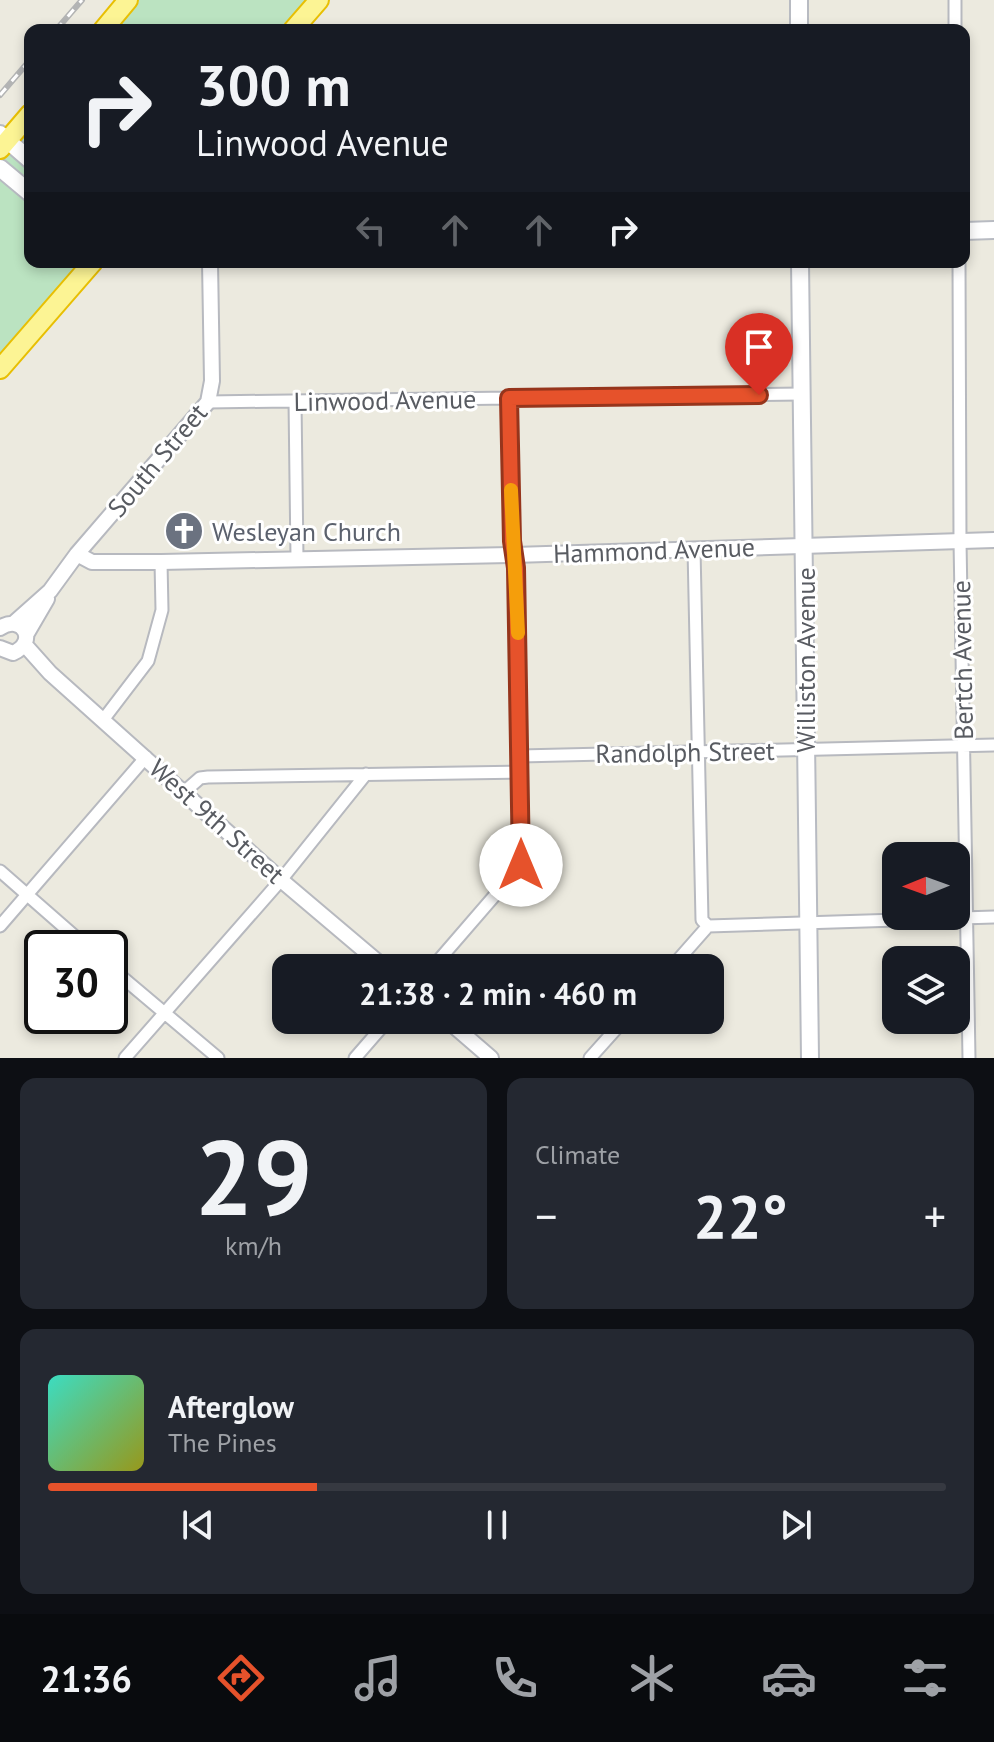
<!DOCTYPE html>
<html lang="en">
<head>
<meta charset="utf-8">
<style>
  :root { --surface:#171b24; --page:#242831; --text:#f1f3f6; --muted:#9ea1a6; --line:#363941; --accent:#e6522b }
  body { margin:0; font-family:"PT Sans",sans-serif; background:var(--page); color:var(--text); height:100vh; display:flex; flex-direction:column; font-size:30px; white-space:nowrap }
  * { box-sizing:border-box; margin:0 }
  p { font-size:26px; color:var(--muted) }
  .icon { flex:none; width:44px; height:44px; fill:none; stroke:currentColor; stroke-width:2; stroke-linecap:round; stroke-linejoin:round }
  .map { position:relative; height:1058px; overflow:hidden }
  .drawer { display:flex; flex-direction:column; gap:20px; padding:20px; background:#0d0f14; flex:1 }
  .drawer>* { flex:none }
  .banner { position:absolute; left:24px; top:24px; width:946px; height:244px; border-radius:16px; box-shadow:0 4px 12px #0003; background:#171b24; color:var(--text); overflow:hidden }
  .needle { width:52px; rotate:269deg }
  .tools { position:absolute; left:882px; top:842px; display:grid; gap:16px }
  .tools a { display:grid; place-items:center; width:88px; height:88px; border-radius:16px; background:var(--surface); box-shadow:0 4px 12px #0003; font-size:40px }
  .speed { position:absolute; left:24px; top:930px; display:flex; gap:16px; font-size:40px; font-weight:700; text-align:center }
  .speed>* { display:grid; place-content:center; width:104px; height:104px; border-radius:50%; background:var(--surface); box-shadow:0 4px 12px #0003; line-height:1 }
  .speed .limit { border:4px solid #111; border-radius:12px; background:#fff; color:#111 }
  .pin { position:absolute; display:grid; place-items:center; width:68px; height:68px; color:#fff; margin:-82px -34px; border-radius:50% 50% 50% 0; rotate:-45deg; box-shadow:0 0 8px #0007 }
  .pin .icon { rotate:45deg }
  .me { position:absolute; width:88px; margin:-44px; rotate:0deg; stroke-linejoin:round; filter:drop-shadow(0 0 6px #0008) }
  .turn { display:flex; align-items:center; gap:28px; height:168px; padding:0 40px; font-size:36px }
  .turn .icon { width:104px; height:104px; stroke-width:2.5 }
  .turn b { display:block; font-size:56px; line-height:68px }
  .lanes { display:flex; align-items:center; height:76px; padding:0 40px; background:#0003; justify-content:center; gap:40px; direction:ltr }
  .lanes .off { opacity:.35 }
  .big { font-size:60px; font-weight:800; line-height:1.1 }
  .drawer .widget { flex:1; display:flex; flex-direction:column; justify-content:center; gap:12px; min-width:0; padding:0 28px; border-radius:16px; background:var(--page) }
  .drawer .dial { align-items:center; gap:0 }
  .dial b { font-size:104px; line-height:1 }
  .song { display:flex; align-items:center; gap:24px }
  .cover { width:96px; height:96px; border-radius:12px; background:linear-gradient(135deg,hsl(170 70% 55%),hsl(60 70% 35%)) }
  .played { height:8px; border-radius:4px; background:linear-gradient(90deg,var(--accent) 30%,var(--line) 30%) }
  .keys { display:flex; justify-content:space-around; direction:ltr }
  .heat { display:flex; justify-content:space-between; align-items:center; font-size:44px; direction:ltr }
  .drawer .tiles { flex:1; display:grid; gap:20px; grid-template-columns:1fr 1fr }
  .widget:last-child { grid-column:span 2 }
  .trip { position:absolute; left:272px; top:954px; width:452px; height:80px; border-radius:16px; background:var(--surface); box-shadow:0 4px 12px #0003; font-weight:800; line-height:80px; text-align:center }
  .dock { display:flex; height:128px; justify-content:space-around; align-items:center; background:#090b0e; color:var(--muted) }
  .dock .icon { width:56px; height:56px }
  .dock .selected { color:var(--accent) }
  .dock b { font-size:36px; color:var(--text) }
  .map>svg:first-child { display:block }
  .green { fill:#bbe3c1 }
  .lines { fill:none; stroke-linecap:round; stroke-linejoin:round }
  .minor-casing { stroke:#b7b9bf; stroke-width:15 }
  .tertiary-casing { stroke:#b7b9bf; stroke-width:18 }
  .secondary-casing { stroke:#b8bbc2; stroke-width:20 }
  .trunk-casing { stroke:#e8bf03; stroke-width:22 }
  .minor { stroke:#fff; stroke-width:11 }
  .tertiary { stroke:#fff; stroke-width:14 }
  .secondary { stroke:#fff; stroke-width:16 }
  .trunk { stroke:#fcf494; stroke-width:18 }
  .rail-casing { stroke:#b3b4b4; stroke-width:6 }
  .rail { stroke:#fff; stroke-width:3; stroke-dasharray:9; stroke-linecap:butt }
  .route-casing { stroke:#96351c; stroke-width:20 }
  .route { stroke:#e6522b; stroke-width:14 }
  .slow { stroke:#f59e0b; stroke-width:14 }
  .labels { text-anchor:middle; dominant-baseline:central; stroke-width:6; stroke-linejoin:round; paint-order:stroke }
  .street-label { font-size:26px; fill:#585b61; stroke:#fff }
  .worship-label { font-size:26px; fill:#5b616d; stroke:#fff; text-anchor:start }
</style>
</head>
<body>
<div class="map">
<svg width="994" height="1058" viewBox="0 0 994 1058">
  <rect width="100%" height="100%" fill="#eceadf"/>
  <path class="green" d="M 128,0 L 319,0 L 294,30 L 103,30 Z
    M 30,114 L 30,262 L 93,262 L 0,369 L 0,149 Z"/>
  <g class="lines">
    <g class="minor-casing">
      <path id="minor" d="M 955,0 L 955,30
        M 959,262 L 960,541 L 969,1058
        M 295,401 L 297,558
        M 208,402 L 802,394
        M 694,549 L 702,920 L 708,926
        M 103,720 L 148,661 L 162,610 L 161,562
        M 520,756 L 994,745
        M 184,792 L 200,778 L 208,777 L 521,772
        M 0,871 L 88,948
        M 0,926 L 146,757
        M 708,926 L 994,917
        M 110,967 L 218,1058
        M 432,968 L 521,865 L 516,568 L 512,541 L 509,398
        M 671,968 L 708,926
        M 125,1058 L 281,880 L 366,774
        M 355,1058 L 388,1020
        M 590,1058 L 624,1020"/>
    </g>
    <g class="tertiary-casing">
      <path id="tertiary" d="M 77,554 L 92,562 L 161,562 L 514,555 L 994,540
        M 14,623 L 50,591 L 77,554 L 208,402 L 212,381 L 210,262
        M 0,628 C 22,613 39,642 13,653 L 0,648
        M 26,635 L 47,599
        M 25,645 L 50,673 L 281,880 L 385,968
        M 447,1020 L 491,1058"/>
    </g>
    <g class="secondary-casing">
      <path id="secondary" d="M 799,0 L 799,30
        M 0,134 L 30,160
        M 0,168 L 30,193
        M 964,231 L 994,230
        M 800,262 L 810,1058"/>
    </g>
    <g class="trunk-casing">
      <path id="trunk" d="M 103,30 L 128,0
        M 293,30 L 319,0
        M 0,149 L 30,114
        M 0,369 L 93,262"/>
    </g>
    <use href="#minor" class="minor"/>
    <use href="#tertiary" class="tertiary"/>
    <use href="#secondary" class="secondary"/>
    <use href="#trunk" class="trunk"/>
    <g class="rail-casing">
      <path id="rail" d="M 56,30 L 82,0
        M 0,95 L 30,60"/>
    </g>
    <use href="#rail" class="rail"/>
  </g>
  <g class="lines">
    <g class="route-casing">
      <path id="route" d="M 521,865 L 516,568 L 512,541 L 509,398 L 759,395"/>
    </g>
    <use href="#route" class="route"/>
    <path class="slow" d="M 511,490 L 518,633"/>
  </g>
  <defs>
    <g id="church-disc" transform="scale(2)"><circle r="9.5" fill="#6b7280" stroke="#fff"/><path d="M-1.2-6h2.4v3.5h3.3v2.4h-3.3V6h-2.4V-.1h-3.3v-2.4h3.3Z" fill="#fff"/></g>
  </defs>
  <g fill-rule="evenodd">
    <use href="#church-disc" x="184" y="531"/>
  </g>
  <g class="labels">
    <g class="street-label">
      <text transform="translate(385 400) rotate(-1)">Linwood Avenue</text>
      <text transform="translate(157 460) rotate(-50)">South Street</text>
      <text transform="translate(654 550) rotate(-2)">Hammond Avenue</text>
      <text transform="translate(805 660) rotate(-90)">Williston Avenue</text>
      <text transform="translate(962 660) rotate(-91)">Bertch Avenue</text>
      <text transform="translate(685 752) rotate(-1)">Randolph Street</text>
      <text transform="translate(217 821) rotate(42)">West 9th Street</text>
    </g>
    <g class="worship-label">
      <text x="212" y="531">Wesleyan Church</text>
    </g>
  </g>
</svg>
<div class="tools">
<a><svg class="needle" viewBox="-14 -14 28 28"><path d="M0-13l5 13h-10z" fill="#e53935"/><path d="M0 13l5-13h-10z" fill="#9ea1a6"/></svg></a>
<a><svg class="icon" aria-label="layers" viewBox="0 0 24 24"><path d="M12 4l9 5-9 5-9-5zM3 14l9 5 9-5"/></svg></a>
</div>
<div class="speed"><div class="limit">30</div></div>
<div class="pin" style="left:759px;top:395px;background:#d93025"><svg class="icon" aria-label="arrive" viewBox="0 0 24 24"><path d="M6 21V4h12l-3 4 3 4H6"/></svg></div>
<svg class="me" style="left:521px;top:865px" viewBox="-20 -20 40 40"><circle r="19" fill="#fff"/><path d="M0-13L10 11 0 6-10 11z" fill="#e6522b"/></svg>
<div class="trip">21:38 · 2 min · 460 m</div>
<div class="banner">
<div class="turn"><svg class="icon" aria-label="right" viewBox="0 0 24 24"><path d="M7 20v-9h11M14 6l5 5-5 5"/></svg><div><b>300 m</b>Linwood Avenue</div></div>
<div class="lanes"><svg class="icon off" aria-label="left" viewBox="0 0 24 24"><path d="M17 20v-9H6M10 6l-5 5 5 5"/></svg><svg class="icon off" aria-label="ahead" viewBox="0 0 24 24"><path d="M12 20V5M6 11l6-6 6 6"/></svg><svg class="icon off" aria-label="ahead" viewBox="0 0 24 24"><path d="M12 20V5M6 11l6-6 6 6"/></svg><svg class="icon" aria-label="right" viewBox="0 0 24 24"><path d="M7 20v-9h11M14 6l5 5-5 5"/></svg></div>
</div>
</div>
<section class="drawer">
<div class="tiles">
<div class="widget dial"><b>29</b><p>km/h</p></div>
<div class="widget"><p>Climate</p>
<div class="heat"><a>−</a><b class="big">22°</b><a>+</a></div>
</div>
<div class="widget">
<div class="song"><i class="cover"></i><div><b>Afterglow</b><p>The Pines</p></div></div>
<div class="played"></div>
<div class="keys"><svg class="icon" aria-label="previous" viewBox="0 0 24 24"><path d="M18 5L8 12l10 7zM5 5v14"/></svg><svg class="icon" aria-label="pause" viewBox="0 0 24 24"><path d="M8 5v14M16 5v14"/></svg><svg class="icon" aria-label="next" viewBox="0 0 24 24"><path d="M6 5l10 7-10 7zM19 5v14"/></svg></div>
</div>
</div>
</section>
<nav class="dock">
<b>21:36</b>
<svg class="icon selected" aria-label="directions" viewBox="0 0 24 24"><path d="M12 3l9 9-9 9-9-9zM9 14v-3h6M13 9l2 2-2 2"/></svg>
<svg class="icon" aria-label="music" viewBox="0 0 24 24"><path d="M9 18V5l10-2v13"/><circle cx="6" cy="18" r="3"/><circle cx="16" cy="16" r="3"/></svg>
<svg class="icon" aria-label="phone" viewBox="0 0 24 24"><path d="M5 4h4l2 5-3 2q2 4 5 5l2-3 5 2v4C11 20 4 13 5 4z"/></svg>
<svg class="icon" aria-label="climate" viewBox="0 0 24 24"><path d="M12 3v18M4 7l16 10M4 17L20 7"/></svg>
<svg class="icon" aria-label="car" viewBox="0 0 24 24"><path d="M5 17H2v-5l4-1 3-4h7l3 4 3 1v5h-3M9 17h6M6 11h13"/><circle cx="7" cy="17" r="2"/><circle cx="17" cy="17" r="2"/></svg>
<svg class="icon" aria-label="filters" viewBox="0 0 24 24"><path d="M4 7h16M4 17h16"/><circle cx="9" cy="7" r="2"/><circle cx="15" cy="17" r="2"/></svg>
</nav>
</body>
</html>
